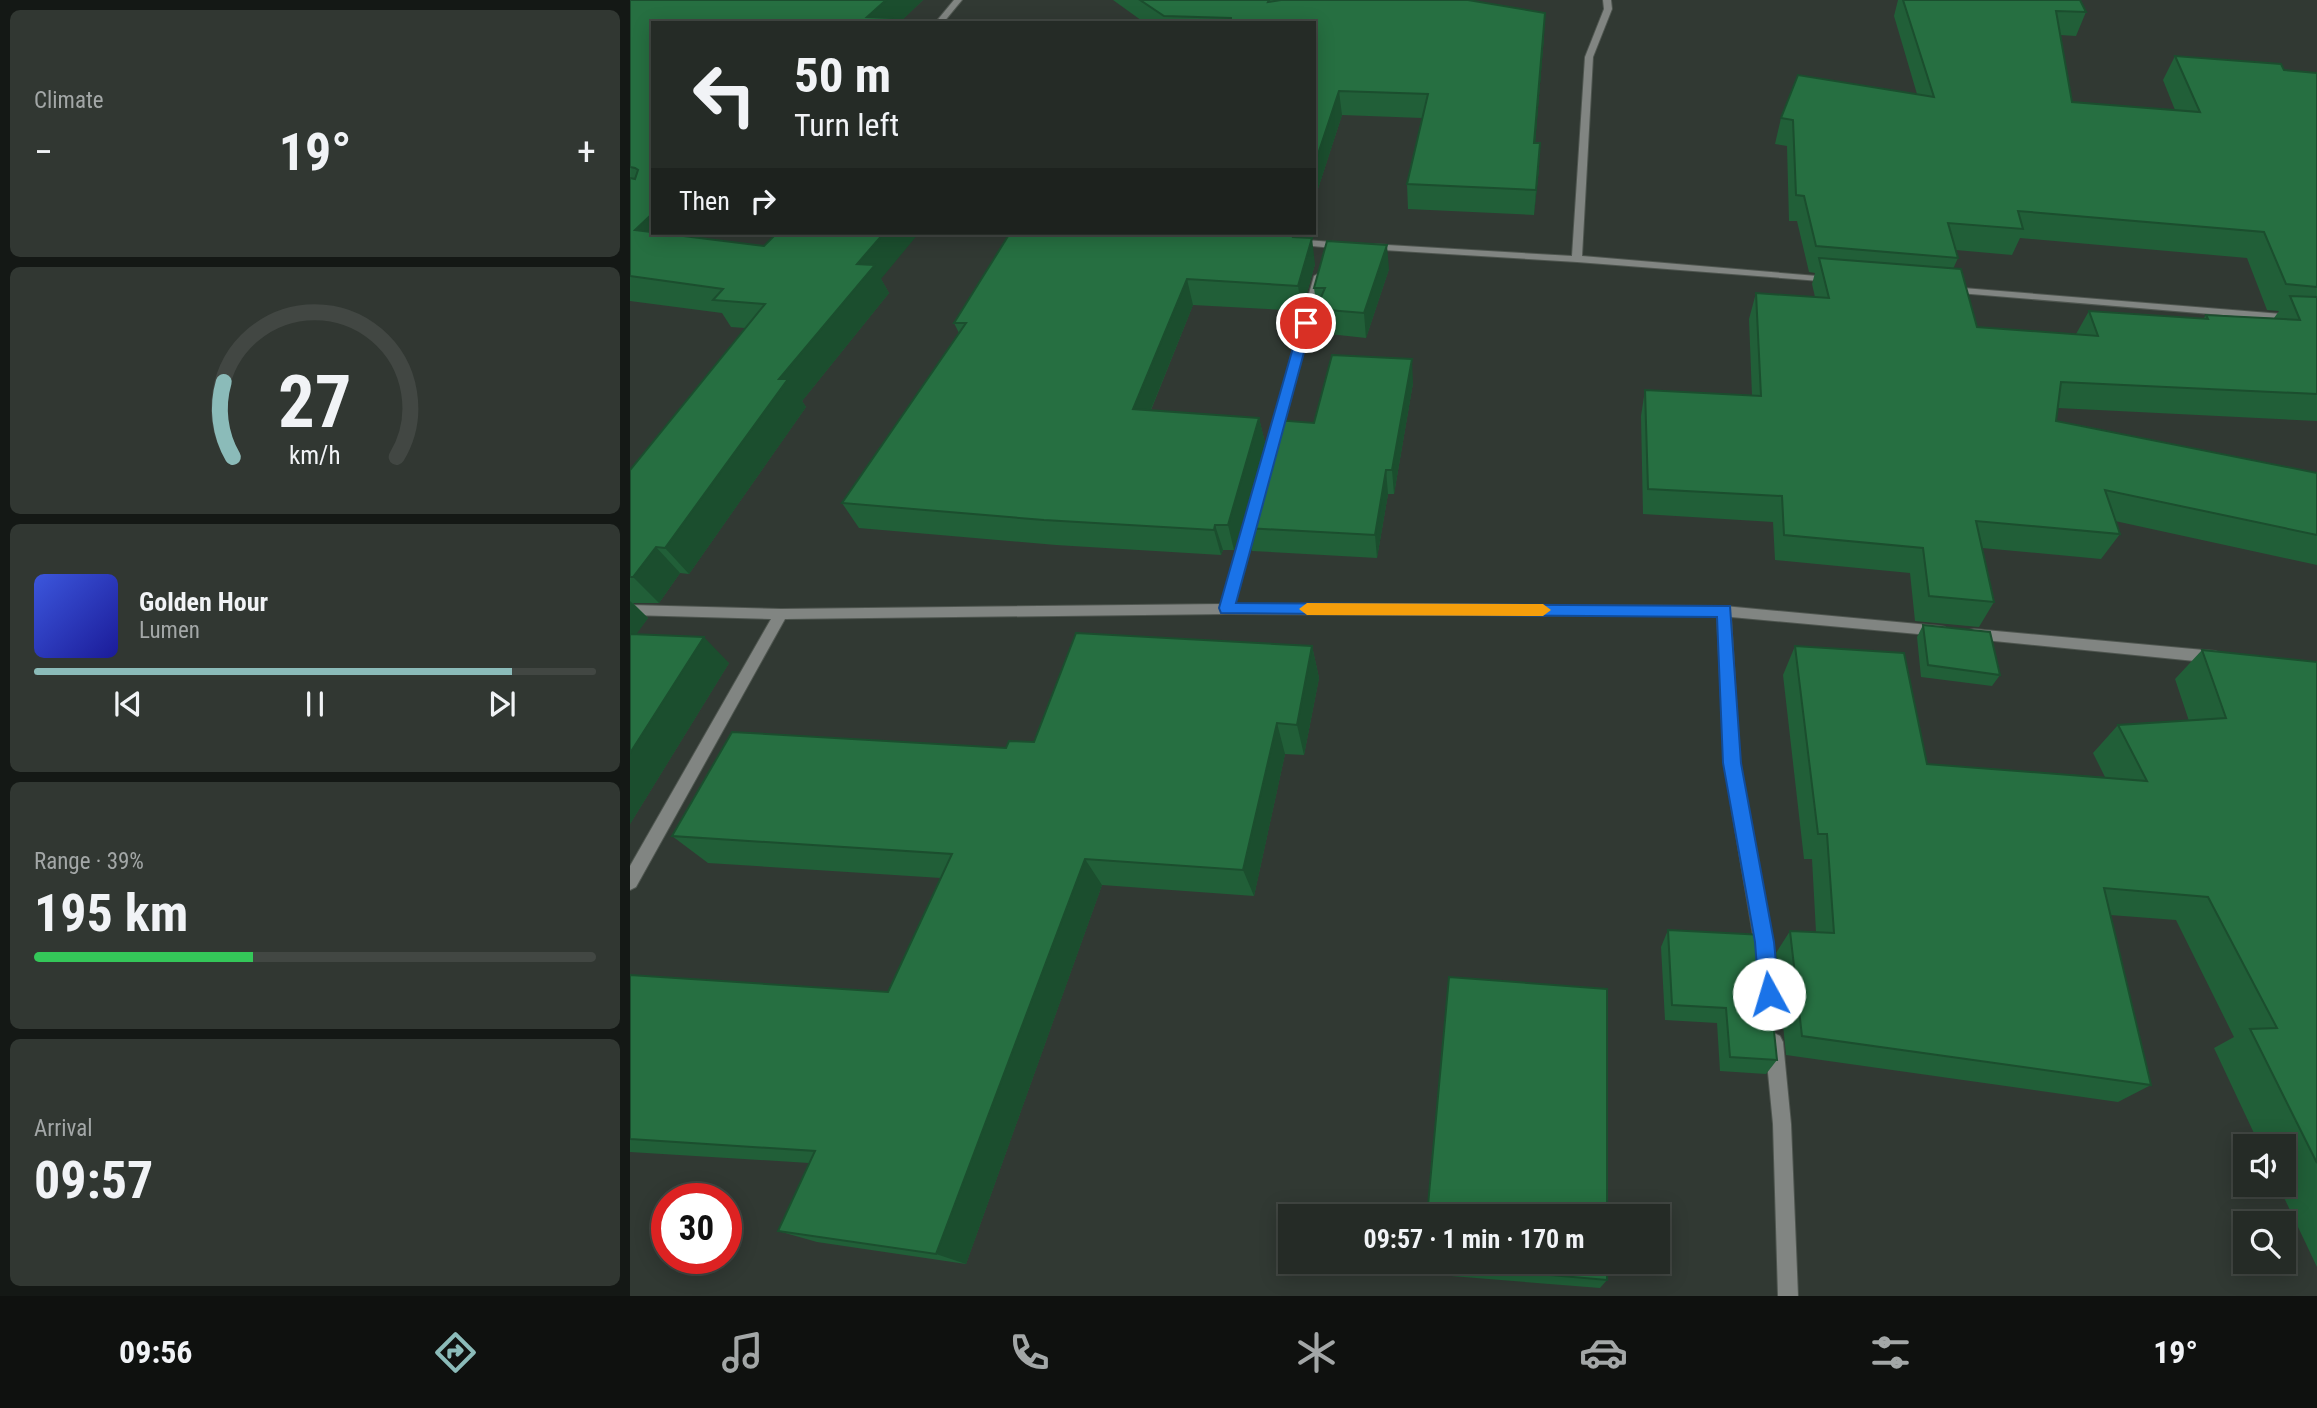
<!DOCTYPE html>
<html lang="en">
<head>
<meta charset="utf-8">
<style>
  :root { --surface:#252b26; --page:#313732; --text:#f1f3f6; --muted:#a3a7a7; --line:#424743; --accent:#8bbbb9 }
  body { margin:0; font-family:"Roboto Condensed",sans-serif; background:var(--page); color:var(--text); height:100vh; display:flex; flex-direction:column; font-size:26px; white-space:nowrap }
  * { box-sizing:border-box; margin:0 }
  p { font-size:23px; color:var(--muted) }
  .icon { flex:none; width:38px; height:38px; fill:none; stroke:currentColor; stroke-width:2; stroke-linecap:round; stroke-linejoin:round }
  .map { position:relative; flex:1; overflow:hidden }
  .panel { display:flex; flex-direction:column; gap:10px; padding:10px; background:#141815; width:630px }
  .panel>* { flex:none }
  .hud { position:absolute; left:21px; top:21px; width:665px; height:214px; border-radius:0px; box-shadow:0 4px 18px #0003,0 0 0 2px var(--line); background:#252b26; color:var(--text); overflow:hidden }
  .tools { position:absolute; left:1603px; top:1134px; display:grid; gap:14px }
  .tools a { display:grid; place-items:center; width:63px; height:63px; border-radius:0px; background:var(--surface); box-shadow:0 4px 18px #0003,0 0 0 2px var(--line); font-size:35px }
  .speed { position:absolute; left:21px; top:1183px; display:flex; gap:14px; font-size:35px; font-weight:700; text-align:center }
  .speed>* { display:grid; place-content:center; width:91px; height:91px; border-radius:50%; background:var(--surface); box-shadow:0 4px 18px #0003,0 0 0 2px var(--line); line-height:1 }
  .speed .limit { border:10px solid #d22; background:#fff; color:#111 }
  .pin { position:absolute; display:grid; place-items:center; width:60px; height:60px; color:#fff; margin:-30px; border:4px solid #fff; border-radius:50%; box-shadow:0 2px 7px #0007 }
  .me { position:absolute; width:77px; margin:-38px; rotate:354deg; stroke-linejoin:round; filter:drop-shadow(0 0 5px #0008) }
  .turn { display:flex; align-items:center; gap:24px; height:147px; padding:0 28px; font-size:32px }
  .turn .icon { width:91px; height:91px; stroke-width:2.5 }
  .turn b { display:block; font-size:49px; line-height:60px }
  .then { display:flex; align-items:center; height:66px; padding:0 28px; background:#0003; gap:14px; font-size:26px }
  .big { font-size:52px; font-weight:700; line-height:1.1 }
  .panel .card { flex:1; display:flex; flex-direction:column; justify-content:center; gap:10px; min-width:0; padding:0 24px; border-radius:10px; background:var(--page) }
  .panel .dial { align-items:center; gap:0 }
  .dial svg { height:182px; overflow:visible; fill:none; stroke:var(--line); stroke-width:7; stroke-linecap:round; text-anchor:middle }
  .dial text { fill:var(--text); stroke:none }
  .song { display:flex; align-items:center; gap:21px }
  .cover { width:84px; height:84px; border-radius:10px; background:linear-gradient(135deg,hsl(230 70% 55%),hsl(240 70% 35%)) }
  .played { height:7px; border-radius:4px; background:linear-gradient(90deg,var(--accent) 85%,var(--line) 85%) }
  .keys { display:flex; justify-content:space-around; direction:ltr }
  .heat { display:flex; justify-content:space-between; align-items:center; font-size:38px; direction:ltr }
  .charge { height:10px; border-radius:5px; background:linear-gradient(90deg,#34c759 39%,var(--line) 0) }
  .trip { position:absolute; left:648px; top:1204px; width:392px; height:70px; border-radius:0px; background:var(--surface); box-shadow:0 4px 18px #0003,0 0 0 2px var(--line); font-weight:700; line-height:70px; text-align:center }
  .tab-bar { display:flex; height:112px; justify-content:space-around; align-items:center; background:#0f110f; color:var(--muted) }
  .tab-bar .icon { width:49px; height:49px }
  .tab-bar .current { color:var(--accent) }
  .tab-bar b { font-size:32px; color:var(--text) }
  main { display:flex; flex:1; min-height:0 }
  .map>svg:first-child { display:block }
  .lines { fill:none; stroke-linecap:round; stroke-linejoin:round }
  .street-casing { stroke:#4e554f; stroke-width:2 }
  .street { fill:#818582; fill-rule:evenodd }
  .wall { fill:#215f38; fill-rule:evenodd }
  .shaded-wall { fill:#1b4e2e }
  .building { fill:#266f41; stroke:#1b4e2e; stroke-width:2 }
  .route { fill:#1a73e8; stroke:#114b97; stroke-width:2 }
  .slow { fill:#f59e0b }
</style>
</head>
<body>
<main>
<section class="panel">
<div class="card"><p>Climate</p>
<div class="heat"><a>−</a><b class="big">19°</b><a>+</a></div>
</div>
<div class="card dial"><svg viewBox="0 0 100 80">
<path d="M14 69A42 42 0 1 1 86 69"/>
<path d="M14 69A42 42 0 0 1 10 36" stroke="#8bbbb9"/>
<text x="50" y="56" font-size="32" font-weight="700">27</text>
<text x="50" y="72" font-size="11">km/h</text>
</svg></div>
<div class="card">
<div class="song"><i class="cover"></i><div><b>Golden Hour</b><p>Lumen</p></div></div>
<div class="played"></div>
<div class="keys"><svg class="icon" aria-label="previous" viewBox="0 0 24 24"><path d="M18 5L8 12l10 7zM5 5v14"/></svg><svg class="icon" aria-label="pause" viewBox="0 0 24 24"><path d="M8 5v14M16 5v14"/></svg><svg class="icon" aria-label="next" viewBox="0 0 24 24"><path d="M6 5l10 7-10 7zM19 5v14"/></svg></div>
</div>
<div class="card"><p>Range · 39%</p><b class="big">195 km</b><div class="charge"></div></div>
<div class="card"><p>Arrival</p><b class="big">09:57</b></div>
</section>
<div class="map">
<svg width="1687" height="1296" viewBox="0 0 1687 1296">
  <rect width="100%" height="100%" fill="#313933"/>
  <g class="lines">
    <g class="street-casing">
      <path id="street" d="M 324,0 L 332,0 L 313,23 L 305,23 Z
        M 973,0 L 981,0 L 982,9 L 963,57 L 952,256 L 1199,277 L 1203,278 L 1203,282 L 947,262 L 737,249 L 737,245 L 741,244 L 942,256 L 955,57 L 974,9 Z
        M 664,239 L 714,243 L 719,246 L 714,249 L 661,244 L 661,240 Z
        M 689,273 L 694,276 L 650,439 L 644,443 L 638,439 L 684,276 Z
        M 1321,287 L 1687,317 L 1687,323 L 1317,292 L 1317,288 Z
        M 623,511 L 629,516 L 605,604 L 1094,606 L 1310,626 L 1315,627 L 1317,631 L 1315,635 L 1310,636 L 1101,617 L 1110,763 L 1144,953 L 1141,959 L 1135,961 L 1129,959 L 1126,953 L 1094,763 L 1087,616 L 597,614 L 155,619 L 6,887 L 0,890 L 0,866 L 141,619 L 0,615 L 0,605 L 151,609 L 592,604 L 617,516 Z
        M 1344,629 L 1585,651 L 1590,653 L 1592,657 L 1590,661 L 1585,663 L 1344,639 L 1339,638 L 1337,634 L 1339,630 Z
        M 1144,1033 L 1150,1036 L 1153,1042 L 1161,1124 L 1168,1296 L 1148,1296 L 1143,1124 L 1135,1042 L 1138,1036 Z"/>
    </g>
    <use href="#street" class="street"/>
  </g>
  <path class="wall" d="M 0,0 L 293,0 L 269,23 L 23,23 L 23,233 L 49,233 L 47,235 L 251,279 L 259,293 L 172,401 L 176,407 L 59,574 L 50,573 L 29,603 L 3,603 L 18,618 L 6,634 L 99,663 L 0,824 L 0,470 L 115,328 L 101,327 L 92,313 L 0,301 Z
    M 483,0 L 650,0 L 914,36 L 905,143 L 909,168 L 904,215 L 778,209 L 777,184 L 792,118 L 712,115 L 684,201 L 684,23 L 515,23 Z
    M 1268,0 L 1450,0 L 1456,12 L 1446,36 L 1430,35 L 1442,102 L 1545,110 L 1533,80 L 1545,56 L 1654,70 L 1687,73 L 1687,421 L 1428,408 L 1426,421 L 1687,473 L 1687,565 L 1485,521 L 1490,534 L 1471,559 L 1352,548 L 1364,602 L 1349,627 L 1285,621 L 1280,573 L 1145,560 L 1143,522 L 1013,514 L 1011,416 L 1015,390 L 1122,396 L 1119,319 L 1126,293 L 1185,297 L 1182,284 L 1185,273 L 1179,272 L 1167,221 L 1159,221 L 1157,146 L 1145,144 L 1151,118 L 1287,94 L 1264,16 ZM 1390,238 L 1617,258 L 1637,310 L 1649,311 L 1644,318 L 1576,315 L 1573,319 L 1459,311 L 1446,334 L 1347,327 L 1323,269 L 1328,258 L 1326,250 L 1382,255 Z
    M 380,233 L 674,233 L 673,237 L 668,237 L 685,264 L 672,311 L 563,305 L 521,410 L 629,418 L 635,443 L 604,550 L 593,550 L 591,555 L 426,545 L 229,528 L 212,503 L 329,333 L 324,323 Z
    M 759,269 L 736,338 L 690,333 L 684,288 Z
    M 783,383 L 764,494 L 758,494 L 747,558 L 622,551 L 616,528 L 684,423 Z
    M 1293,625 L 1370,675 L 1362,686 L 1291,677 L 1287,637 Z
    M 682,646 L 689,678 L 674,755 L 655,754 L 624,896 L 472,885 L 336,1264 L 187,1242 L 148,1231 L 179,1163 L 0,1152 L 0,975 L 258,992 L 311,878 L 78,863 L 42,836 L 376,748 L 404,742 Z
    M 1165,646 L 1297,764 L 1475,777 L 1463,753 L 1488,725 L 1559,721 L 1545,679 L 1572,650 L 1687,662 L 1687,1267 L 1648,1185 L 1654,1185 L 1654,1146 L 1630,1146 L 1584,1048 L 1604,1037 L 1546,920 L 1480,915 L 1521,1085 L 1488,1102 L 1156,1055 L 1146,953 L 1160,931 L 1186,932 L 1182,859 L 1174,859 L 1153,675 Z
    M 1038,930 L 1147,1060 L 1136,1074 L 1090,1071 L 1087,1023 L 1035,1020 L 1031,947 Z
    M 793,1264 L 977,1280 L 970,1288 L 796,1274 Z"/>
  <path class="shaded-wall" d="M 256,0 L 293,0 L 269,23 L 240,23 L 237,17 Z
    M 915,13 L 914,36 L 903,168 L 904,143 Z
    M 709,91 L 712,115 L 684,201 L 684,166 Z
    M 910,143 L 909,168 L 904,215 L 906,190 Z
    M 23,213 L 23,233 L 49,233 L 24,257 L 5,230 Z
    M 254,233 L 289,233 L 251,279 L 259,293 L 172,401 L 176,407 L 59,574 L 35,548 L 227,264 Z
    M 682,238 L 685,264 L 672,311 L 668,286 Z
    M 757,245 L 759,269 L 736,338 L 734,313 Z
    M 557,279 L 563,305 L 511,434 L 503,409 Z
    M 782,359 L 783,383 L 764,494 L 762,470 Z
    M 629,418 L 635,443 L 604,550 L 598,525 Z
    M 756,470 L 758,494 L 747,558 L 745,535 Z
    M 585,525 L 593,550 L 591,555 L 584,530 Z
    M 26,547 L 50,573 L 29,603 L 3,577 Z
    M 0,601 L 18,618 L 0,643 Z
    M 74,637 L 99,663 L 0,824 L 0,753 Z
    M 682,646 L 689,678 L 674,755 L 667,725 Z
    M 647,723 L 655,754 L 624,896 L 613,870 Z
    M 455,859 L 472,885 L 336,1264 L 306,1254 Z"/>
  <path class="building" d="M 0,0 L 256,0 L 237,17 L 262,18 L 258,23 L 23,23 L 23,213 L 5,230 L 134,246 L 147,233 L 254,233 L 227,264 L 245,265 L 149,379 L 158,379 L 35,548 L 26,547 L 3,577 L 0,577 L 0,470 L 135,304 L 83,300 L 93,289 L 0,276 L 0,178 L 5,179 L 8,170 L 5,168 L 0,167 Z
    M 510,0 L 639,0 L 638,2 L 651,0 L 838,0 L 915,13 L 904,143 L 910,143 L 906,190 L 777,184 L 798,94 L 709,91 L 684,166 L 684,23 L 601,23 L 601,18 L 534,16 Z
    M 1273,0 L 1450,0 L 1456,12 L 1426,11 L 1442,102 L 1570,112 L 1545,56 L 1651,64 L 1654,70 L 1687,73 L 1687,287 L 1656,284 L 1634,232 L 1388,211 L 1393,229 L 1318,223 L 1328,258 L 1186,246 L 1174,196 L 1166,195 L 1163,120 L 1151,118 L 1168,75 L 1304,97 Z
    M 380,233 L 664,233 L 663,237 L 682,238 L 668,286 L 557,279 L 503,409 L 629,418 L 598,525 L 585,525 L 584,530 L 414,520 L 212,503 L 336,323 L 324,323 Z
    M 697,241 L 757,245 L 734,313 L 686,309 L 695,288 L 684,288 Z
    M 1189,258 L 1331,269 L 1347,327 L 1468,336 L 1459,311 L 1578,319 L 1576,315 L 1670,320 L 1660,296 L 1687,297 L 1687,394 L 1431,382 L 1426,421 L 1687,473 L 1687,535 L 1475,490 L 1490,534 L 1346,521 L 1364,602 L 1299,596 L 1293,548 L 1154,535 L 1152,496 L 1018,489 L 1015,390 L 1131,396 L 1126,293 L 1199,298 Z
    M 702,355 L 782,359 L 762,470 L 756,470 L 745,535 L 616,528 L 646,420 L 684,423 Z
    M 1293,625 L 1360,632 L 1370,675 L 1298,665 Z
    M 446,633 L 682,646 L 667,725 L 647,723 L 613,870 L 455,859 L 306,1254 L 148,1231 L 185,1151 L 0,1139 L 0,975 L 258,992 L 322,854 L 42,836 L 102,732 L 376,748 L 379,741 L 404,742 Z
    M 0,634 L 74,637 L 0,753 Z
    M 1165,646 L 1274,653 L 1297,764 L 1517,781 L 1488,725 L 1596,718 L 1572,650 L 1687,662 L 1687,1163 L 1620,1029 L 1647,1028 L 1578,897 L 1474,888 L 1521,1085 L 1172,1036 L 1160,931 L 1204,933 L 1197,834 L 1188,834 Z
    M 1038,930 L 1134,935 L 1147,1060 L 1100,1057 L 1096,1008 L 1042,1005 Z
    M 819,977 L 977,989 L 977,1216 L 797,1216 Z
    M 793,1262 L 977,1262 L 977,1280 L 793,1264 Z"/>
  <path class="route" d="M 676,319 L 682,323 L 606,603 L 1100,606 L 1111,763 L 1144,942 L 1149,994 L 1146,1001 L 1139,1004 L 1132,1001 L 1129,994 L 1125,942 L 1093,763 L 1087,617 L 591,613 L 589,608 L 670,323 Z"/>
  <path class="slow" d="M 677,603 L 913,604 L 921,610 L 913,616 L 677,615 L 669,609 Z"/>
</svg>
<div class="tools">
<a><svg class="icon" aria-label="sound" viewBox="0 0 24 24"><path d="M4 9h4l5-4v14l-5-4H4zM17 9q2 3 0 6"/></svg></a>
<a><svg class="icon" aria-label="search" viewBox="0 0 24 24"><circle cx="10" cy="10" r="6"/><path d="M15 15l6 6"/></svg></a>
</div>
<div class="speed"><div class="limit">30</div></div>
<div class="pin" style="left:676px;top:323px;background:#d93025"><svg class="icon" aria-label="arrive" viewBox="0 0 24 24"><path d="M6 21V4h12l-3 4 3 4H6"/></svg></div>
<svg class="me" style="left:1139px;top:994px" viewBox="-20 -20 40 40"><circle r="19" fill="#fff"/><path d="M0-13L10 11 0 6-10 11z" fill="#1a73e8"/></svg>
<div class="trip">09:57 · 1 min · 170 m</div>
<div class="hud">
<div class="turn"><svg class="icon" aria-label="left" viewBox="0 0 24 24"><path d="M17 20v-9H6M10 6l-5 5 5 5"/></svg><div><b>50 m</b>Turn left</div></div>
<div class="then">Then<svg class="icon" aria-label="right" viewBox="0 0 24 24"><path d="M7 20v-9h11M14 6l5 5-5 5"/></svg></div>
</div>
</div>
</main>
<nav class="tab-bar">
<b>09:56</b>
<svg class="icon current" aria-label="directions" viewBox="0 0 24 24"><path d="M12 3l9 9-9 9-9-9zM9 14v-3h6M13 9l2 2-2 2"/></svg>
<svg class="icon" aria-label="music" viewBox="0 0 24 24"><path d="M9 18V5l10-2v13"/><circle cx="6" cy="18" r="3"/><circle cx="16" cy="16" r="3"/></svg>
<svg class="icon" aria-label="phone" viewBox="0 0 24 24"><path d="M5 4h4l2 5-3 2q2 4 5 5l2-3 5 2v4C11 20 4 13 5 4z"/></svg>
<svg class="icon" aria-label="climate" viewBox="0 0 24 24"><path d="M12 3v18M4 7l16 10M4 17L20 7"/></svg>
<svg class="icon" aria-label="car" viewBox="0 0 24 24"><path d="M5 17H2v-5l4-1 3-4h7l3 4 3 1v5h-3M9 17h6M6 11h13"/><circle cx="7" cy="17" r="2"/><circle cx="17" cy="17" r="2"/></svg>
<svg class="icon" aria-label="filters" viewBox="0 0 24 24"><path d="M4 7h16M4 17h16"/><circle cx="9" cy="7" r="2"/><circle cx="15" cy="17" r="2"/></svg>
<b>19°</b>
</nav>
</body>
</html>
